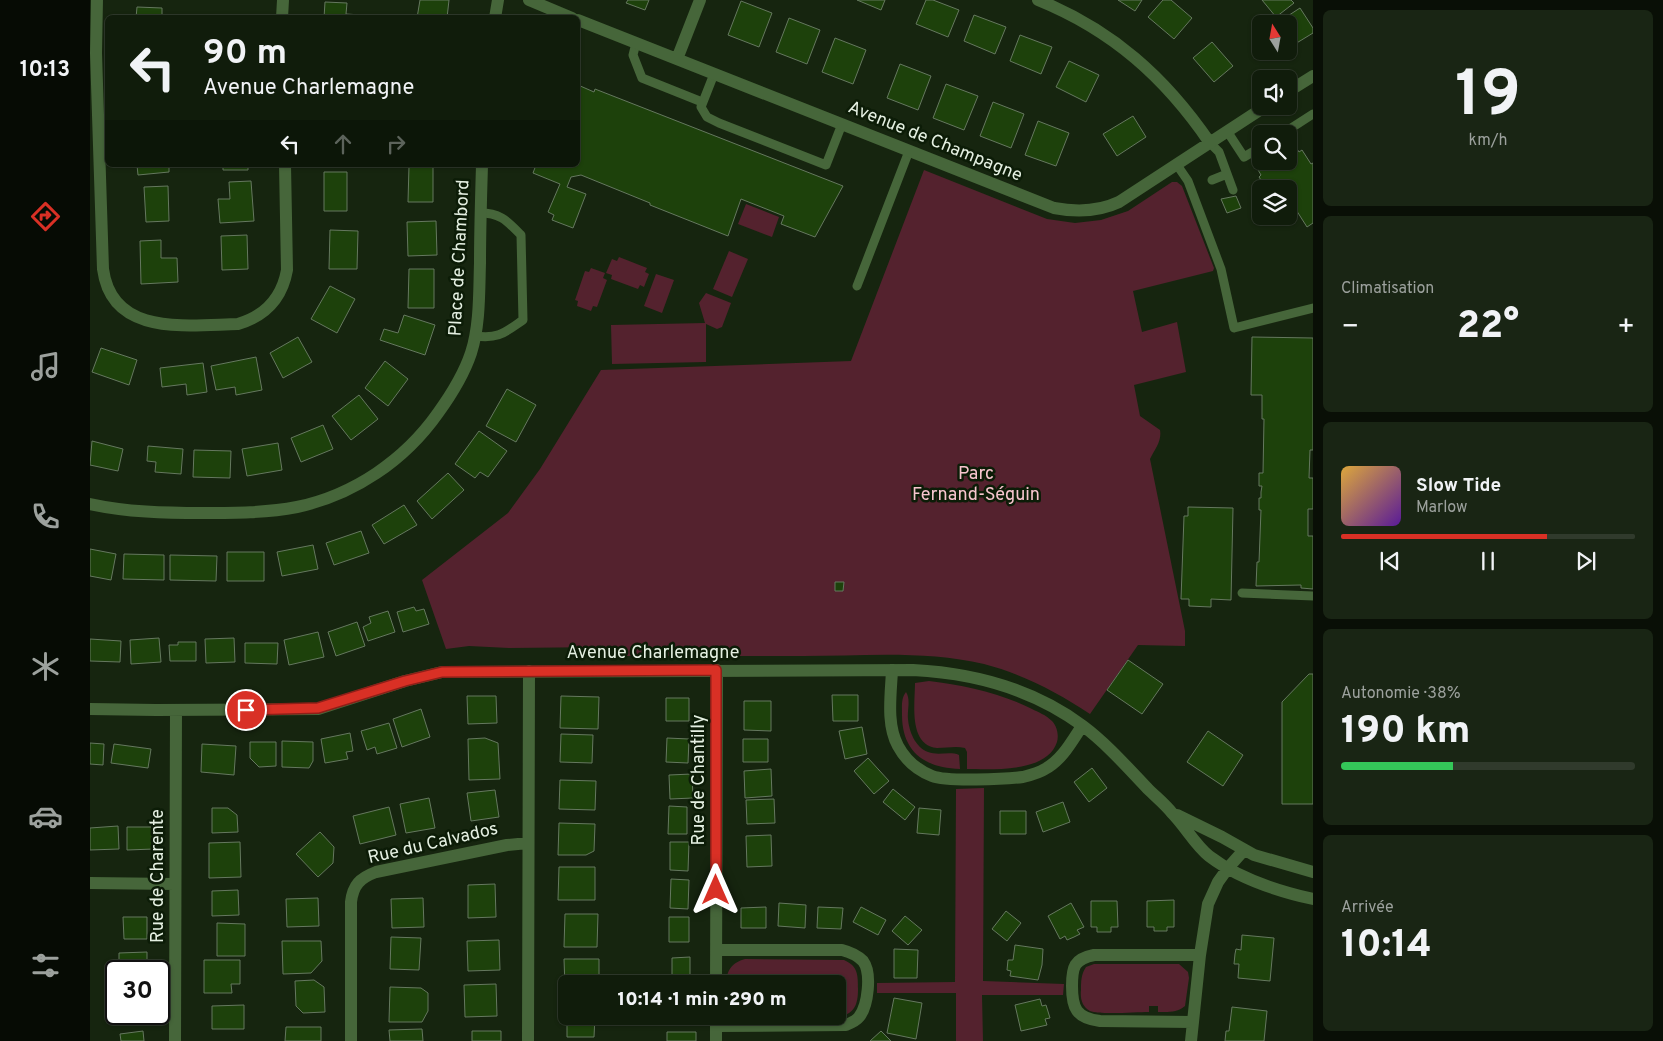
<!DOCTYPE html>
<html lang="fr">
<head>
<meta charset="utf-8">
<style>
  :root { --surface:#101c0b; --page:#192514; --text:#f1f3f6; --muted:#9ca19d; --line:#303a2c; --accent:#d93025 }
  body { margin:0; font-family:Overpass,sans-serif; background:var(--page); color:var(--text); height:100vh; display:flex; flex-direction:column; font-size:19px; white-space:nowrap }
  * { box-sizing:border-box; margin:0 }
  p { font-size:16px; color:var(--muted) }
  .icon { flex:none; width:28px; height:28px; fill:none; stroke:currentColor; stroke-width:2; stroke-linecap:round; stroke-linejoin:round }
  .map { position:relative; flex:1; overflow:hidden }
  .sheet { display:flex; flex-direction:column; gap:10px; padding:10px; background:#090f06; width:350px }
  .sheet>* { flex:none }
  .banner { position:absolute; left:15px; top:15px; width:475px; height:152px; border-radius:8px; box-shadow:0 1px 4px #0004,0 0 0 1px var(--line); background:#101c0b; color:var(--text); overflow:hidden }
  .needle { width:32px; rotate:349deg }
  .buttons { position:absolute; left:1162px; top:15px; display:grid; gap:10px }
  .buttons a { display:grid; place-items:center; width:45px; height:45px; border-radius:8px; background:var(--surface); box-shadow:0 1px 4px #0004,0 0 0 1px var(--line); font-size:25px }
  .speed { position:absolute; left:15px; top:960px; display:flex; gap:10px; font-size:25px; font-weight:700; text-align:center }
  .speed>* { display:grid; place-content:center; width:65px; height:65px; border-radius:50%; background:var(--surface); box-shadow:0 1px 4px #0004,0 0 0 1px var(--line); line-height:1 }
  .speed .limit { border:2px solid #111; border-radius:8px; background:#fff; color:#111 }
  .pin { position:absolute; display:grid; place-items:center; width:42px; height:42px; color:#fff; margin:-21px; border:2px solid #fff; border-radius:50%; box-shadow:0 1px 5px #0007 }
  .me { position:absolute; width:55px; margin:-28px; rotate:0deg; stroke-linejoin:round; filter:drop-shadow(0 0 4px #0008) }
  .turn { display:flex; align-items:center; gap:18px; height:105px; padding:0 15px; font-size:22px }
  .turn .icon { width:65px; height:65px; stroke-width:2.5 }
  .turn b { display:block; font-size:35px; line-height:42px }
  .lanes { display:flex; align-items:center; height:48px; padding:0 15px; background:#0003; justify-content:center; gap:25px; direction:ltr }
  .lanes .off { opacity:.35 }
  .big { font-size:38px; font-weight:800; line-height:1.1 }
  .sheet .card { flex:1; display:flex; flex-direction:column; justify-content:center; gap:8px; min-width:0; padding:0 18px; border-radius:8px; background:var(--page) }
  .sheet .dial { align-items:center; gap:0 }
  .dial b { font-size:65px; line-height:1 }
  .song { display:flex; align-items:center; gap:15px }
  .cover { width:60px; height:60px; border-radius:8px; background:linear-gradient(135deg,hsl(40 70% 55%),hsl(270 70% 35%)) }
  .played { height:5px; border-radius:2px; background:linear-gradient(90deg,var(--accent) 70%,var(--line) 70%) }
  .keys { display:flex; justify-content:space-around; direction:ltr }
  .heat { display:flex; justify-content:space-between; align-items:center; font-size:28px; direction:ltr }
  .charge { height:8px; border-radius:4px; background:linear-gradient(90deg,#34c759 38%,var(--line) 0) }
  .trip { position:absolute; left:468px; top:975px; width:288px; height:50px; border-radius:8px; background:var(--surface); box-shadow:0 1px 4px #0004,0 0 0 1px var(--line); font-weight:800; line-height:50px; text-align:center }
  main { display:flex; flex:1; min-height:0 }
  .menu { display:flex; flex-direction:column; width:90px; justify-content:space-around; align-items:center; background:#060b04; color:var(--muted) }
  .menu .icon { width:35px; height:35px }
  .menu .active { color:var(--accent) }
  .menu b { font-size:22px; color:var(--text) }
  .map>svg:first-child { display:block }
  .green { fill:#54222e }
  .building { fill:#1d410b; stroke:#65785f }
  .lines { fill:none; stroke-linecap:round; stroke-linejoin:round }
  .service { stroke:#46663a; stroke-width:9 }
  .minor { stroke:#46663a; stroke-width:12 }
  .route-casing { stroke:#8d1f18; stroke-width:12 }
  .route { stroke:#d93025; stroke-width:9 }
  .labels { text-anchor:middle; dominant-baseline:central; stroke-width:5; stroke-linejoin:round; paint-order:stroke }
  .street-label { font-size:18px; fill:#e5f0e2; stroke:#0c1c07 }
  .park-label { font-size:18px; fill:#f7c5ce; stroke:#0c1c07 }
</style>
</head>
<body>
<main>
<nav class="menu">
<b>10:13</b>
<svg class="icon active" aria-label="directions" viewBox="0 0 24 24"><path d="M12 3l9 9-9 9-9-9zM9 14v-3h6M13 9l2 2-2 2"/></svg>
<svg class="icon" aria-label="music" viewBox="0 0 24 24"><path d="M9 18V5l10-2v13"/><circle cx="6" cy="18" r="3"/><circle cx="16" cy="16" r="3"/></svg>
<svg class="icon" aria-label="phone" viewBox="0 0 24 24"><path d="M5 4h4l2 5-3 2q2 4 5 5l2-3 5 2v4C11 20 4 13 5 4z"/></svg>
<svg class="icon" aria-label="climate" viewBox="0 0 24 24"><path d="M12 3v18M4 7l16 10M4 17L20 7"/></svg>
<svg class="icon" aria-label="car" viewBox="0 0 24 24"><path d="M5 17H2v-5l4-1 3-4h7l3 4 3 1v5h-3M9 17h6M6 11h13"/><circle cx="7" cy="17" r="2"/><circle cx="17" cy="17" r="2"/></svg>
<svg class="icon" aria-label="filters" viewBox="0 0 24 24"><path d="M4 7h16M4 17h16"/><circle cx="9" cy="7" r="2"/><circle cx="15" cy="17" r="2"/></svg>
</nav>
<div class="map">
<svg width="1223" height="1041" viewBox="0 0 1223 1041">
  <rect width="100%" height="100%" fill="#16250f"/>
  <path class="green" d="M 834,170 L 957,219 L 985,223 L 1011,220 L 1038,211 L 1082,182 L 1087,182 L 1092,186 L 1124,268 L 1123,271 L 1043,291 L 1052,332 L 1087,322 L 1096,372 L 1044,385 L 1050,416 L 1070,430 C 1072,441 1065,449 1060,459 L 1095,631 L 1095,646 L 1048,645 L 1000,714 C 967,692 932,674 894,664 C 835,650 772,656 713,656 C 648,656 584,656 520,656 L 517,647 L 419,648 L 379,646 L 356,649 L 332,580 L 418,513 L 450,469 L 511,370 L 761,361 Z
    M 656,204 L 689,217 L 682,237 L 648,224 Z
    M 639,251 L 658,259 L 642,297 L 623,289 Z
    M 529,257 L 557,268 L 555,272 L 559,274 L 554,287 L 550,285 L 548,289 L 521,279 L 522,275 L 516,273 L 522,259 L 527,261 Z
    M 501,268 L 515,273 L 513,278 L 517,280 L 507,307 L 503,306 L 501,311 L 487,306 L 488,301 L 485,300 L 495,271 L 499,272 Z
    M 566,274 L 584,280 L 572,313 L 554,306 Z
    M 616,293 L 641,303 L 632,327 L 627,329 L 616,324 L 616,362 L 522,364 L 521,325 L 615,323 L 609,303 Z
    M 839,681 C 874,685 910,693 942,709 C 948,712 956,715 962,721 C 967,726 969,735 967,742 C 957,773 903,769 877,769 L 877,752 L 875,748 C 866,746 857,748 847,748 C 818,745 825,703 825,683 Z
    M 816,692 C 821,700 817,710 818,719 C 819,731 825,747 838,752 C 848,756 860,751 869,755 L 870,769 C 835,768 812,752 812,715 C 812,706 811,698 816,692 Z
    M 894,788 L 893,981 L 974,984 L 973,995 L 892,995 L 893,1041 L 866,1041 L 866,993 L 787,993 L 787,983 L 865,982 L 866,789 Z
    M 655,959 L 754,960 C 768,966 768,975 768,989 C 768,1004 765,1014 748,1017 L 675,1016 L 746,1016 L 746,984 L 636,984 C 637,969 642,963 655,959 Z
    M 1004,964 L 1089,964 L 1098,972 L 1099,978 L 1095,1006 C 1087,1013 1078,1012 1068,1012 L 1068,1006 L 1059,1006 L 1059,1012 C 1046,1012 1010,1015 1000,1011 C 992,1007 990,998 991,990 C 991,982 991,974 996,967 Z"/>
  <path class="building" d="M 330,0 L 359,0 L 357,18 L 327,18 Z
    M 538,0 L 559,0 L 555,10 L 536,3 Z
    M 767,0 L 795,0 L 791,10 Z
    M 836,0 L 843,0 L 869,10 L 858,37 L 826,24 Z
    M 1028,0 L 1052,0 L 1045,11 Z
    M 1073,0 L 1081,0 L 1102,18 L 1084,39 L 1058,17 Z
    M 1172,0 L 1201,0 L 1204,3 L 1186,17 Z
    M 651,1 L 682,13 L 669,47 L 638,35 Z
    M 235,2 L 257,3 L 256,14 L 271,15 L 271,18 L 234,18 Z
    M 47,7 L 72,8 L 72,18 L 46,18 Z
    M 1210,8 L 1223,28 L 1223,33 L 1205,44 L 1199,34 L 1199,24 L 1192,24 L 1190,21 Z
    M 884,15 L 916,27 L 905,54 L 874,41 Z
    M 699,18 L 730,30 L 717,64 L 686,52 Z
    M 930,35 L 962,47 L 951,74 L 920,61 Z
    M 745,38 L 776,50 L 763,84 L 732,72 Z
    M 1122,42 L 1143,66 L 1124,82 L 1103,58 Z
    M 979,61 L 1009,75 L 996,102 L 966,87 Z
    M 810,64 L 841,76 L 828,110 L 797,98 Z
    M 856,84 L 888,96 L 874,130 L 843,118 Z
    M 488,85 L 504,92 L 505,89 L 753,186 L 725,237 L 691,224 L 694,216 L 651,199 L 638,236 L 560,205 L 560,203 L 491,175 L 481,177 L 477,187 L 496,194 L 483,228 L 462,220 L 464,215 L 458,212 L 470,184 L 443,173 L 446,165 L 488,165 Z
    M 903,102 L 934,114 L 921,148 L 890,136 Z
    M 1043,116 L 1056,137 L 1027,156 L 1013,134 Z
    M 948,121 L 979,133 L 966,166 L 935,155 Z
    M 1201,139 L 1209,152 L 1212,150 L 1221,164 L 1223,163 L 1223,223 L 1217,227 L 1203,205 L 1199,208 L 1199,189 L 1177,189 L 1169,177 L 1171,175 L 1164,163 L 1171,158 L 1171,161 L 1199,161 L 1199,140 Z
    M 47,165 L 79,165 L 79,172 L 48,175 Z
    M 133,165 L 158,165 L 158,170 L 133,170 Z
    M 319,166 L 343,166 L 343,202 L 318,202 Z
    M 234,172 L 257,172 L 257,211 L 234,211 Z
    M 161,181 L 164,221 L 130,223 L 128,199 L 140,199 L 139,182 Z
    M 78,186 L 79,221 L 56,222 L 54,187 Z
    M 1146,196 L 1151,208 L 1137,213 L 1131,199 Z
    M 346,221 L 347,255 L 318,256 L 317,222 Z
    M 240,230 L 268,231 L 267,269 L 239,269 Z
    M 157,235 L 158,269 L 132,270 L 131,236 Z
    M 71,240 L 71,258 L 87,258 L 88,282 L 51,284 L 50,241 Z
    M 319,269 L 344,269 L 344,308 L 318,308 Z
    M 240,286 L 265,299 L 247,333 L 221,319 Z
    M 314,315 L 345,325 L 335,355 L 290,340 L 294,329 L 308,333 Z
    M 208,337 L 222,362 L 193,378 L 180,353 Z
    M 1162,337 L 1223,338 L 1223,450 L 1220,450 L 1219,478 L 1223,478 L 1223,509 L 1218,509 L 1218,536 L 1223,536 L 1223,589 L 1211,588 L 1211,585 L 1166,586 L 1167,562 L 1169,562 L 1171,510 L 1169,510 L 1169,498 L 1171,498 L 1171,492 L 1172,486 L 1169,486 L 1169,473 L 1173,473 L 1174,419 L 1172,419 L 1172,395 L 1161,395 Z
    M 11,348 L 47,360 L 39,385 L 2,372 Z
    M 166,357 L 172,390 L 146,395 L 145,387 L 126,390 L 121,366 Z
    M 295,361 L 318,379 L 298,406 L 275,388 Z
    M 113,363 L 117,392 L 97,395 L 96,384 L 72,387 L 70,368 Z
    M 417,389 L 446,405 L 426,442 L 396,426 Z
    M 269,395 L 288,419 L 261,440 L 242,416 Z
    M 233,425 L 243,449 L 211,462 L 201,438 Z
    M 389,431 L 417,451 L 398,477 L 390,472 L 385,478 L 365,464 Z
    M 2,441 L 33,449 L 28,471 L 0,465 Z
    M 188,443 L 192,470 L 157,476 L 152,449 Z
    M 58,446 L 93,449 L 91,474 L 65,472 L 66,462 L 57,461 Z
    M 104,450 L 141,451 L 140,478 L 103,477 Z
    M 358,473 L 374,490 L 342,519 L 327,501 Z
    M 314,505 L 327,525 L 294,544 L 282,525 Z
    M 1098,507 L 1143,508 L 1141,600 L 1121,599 L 1121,607 L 1099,606 L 1099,599 L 1091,599 L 1094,516 L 1098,516 Z
    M 271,531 L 279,553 L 244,565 L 236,543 Z
    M 223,545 L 228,569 L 192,576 L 187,552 Z
    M 0,549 L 26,554 L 21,580 L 0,576 Z
    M 137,552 L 174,552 L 174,581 L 137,581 Z
    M 34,554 L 74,555 L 74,580 L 33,579 Z
    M 80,555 L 127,556 L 126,581 L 80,580 Z
    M 745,582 L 754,582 L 753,591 L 745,591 Z
    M 324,607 L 326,611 L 334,609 L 339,624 L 313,632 L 307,612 Z
    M 298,611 L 305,632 L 278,641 L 273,627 L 281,623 L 279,617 Z
    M 267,622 L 275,646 L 246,656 L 238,632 Z
    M 228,632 L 234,657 L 199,665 L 194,640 Z
    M 69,638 L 71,662 L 41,664 L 40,640 Z
    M 144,638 L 145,662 L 116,663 L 115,639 Z
    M 0,639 L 31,641 L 30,662 L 0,661 Z
    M 88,642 L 106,642 L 106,661 L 80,661 L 79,645 L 88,645 Z
    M 155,643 L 188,643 L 187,664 L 155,663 Z
    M 1038,660 L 1073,684 L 1052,714 L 1017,690 Z
    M 1219,674 L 1223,674 L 1223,804 L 1192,804 L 1192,702 Z
    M 742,695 L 768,695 L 768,721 L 743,721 Z
    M 377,696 L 406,696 L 407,723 L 378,724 Z
    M 471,696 L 509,697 L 508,729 L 470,728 Z
    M 576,698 L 599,698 L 599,721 L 576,721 Z
    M 654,701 L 681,701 L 681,731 L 654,730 Z
    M 331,709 L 340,737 L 312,747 L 303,719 Z
    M 299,723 L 307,748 L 287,754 L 285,747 L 277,750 L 271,731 Z
    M 772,727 L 777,754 L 755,759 L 749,731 Z
    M 1118,731 L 1153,755 L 1133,786 L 1097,762 Z
    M 260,733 L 263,751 L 256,752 L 258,759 L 235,763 L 231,739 Z
    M 471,734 L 503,735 L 502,763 L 470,762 Z
    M 395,738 L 408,743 L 410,779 L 379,780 L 378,739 Z
    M 577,738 L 599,739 L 598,763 L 576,762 Z
    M 653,739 L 678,739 L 678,762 L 653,762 Z
    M 192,741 L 223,742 L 223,761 L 219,768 L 192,767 Z
    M 160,742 L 186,742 L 186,766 L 169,767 L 160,758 Z
    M 0,743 L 14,744 L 13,765 L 0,764 Z
    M 24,744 L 61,749 L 58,768 L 21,763 Z
    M 112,744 L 146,746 L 144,775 L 111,772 Z
    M 778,758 L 799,781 L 784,794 L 764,771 Z
    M 1002,768 L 1017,788 L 999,802 L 984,782 Z
    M 681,769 L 682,796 L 655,798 L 654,771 Z
    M 602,774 L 603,798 L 580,799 L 579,775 Z
    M 470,780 L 506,781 L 505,810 L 469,809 Z
    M 803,789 L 825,807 L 815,820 L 793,802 Z
    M 405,790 L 409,817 L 381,821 L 377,793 Z
    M 339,798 L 345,828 L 316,833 L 310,804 Z
    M 684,799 L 685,823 L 657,824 L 656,800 Z
    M 973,802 L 980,822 L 953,832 L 946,812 Z
    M 579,806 L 597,807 L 597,834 L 578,834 Z
    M 299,807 L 306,835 L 270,844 L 263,816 Z
    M 122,808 L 138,808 L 147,815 L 148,832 L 122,833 Z
    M 829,808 L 851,810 L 849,835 L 827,833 Z
    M 910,811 L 936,811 L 936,834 L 910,834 Z
    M 469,823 L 505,824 L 504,851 L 496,855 L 468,855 Z
    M 28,826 L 29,849 L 0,850 L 0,828 Z
    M 37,827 L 64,827 L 64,849 L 37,850 Z
    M 230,832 L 244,847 L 243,863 L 228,877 L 206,854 Z
    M 681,835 L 682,866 L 657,867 L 656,836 Z
    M 150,842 L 151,877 L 119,878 L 119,843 Z
    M 580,842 L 599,842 L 598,871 L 580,870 Z
    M 469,867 L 505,867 L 505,900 L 468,900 Z
    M 581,879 L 599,880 L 598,909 L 580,908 Z
    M 405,884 L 406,917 L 378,918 L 378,885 Z
    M 148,890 L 149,915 L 122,916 L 122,891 Z
    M 228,898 L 229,926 L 197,927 L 196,899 Z
    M 333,898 L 334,927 L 302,928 L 301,899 Z
    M 1084,900 L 1084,927 L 1077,927 L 1077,931 L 1064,931 L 1064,927 L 1057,927 L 1057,901 Z
    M 1001,901 L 1027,901 L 1028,927 L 1021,927 L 1021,932 L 1007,932 L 1007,927 L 1001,927 Z
    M 689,903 L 716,905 L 715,928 L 688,926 Z
    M 981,903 L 994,927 L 987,930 L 990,934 L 984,937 L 977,940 L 975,936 L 970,939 L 958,916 Z
    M 676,907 L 676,928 L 651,928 L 651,908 Z
    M 728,907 L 753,908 L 751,929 L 727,928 Z
    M 771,907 L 796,920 L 788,935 L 763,922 Z
    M 916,911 L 931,923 L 917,941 L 902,929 Z
    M 475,914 L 508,914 L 507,947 L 474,947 Z
    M 815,916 L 832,930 L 818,945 L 802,931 Z
    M 33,917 L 57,917 L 57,939 L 34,939 Z
    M 579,917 L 599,917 L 599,942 L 579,942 Z
    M 127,923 L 155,924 L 155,956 L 127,956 Z
    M 1152,935 L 1184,938 L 1180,981 L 1148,978 L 1149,964 L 1144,964 L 1145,954 L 1146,949 L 1151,950 Z
    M 301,937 L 331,938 L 329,970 L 300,969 Z
    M 409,940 L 410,970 L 378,971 L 377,941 Z
    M 192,941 L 231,941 L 232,961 L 221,973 L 193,974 Z
    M 925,945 L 953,949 L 952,965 L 948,980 L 920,976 L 921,971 L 917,970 L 918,960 L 923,960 Z
    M 804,949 L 828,950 L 827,978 L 804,978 Z
    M 57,952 L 57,971 L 29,971 L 29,953 Z
    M 600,957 L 600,979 L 582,980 L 582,958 Z
    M 474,959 L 509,959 L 509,984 L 476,984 L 476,987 L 475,987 Z
    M 114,960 L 150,960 L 150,984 L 141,984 L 142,993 L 114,993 Z
    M 224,980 L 234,987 L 235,1012 L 213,1013 L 206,1006 L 205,981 Z
    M 406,984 L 407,1016 L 375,1017 L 374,985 Z
    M 300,987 L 331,988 L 338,993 L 338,1011 L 332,1022 L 299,1022 Z
    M 804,998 L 832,1003 L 826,1039 L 797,1033 Z
    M 950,999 L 952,1006 L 956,1005 L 960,1018 L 955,1019 L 957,1025 L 931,1031 L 925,1005 Z
    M 154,1005 L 154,1029 L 122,1029 L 122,1006 Z
    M 1142,1007 L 1177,1011 L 1174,1041 L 1135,1041 L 1136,1031 L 1139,1031 Z
    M 29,1014 L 54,1014 L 54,1023 L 30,1024 Z
    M 477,1016 L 505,1016 L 504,1037 L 477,1037 Z
    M 577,1016 L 601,1016 L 601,1019 L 577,1019 Z
    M 196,1027 L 231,1027 L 231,1041 L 195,1041 Z
    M 332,1029 L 333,1041 L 300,1041 L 299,1030 Z
    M 53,1031 L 54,1041 L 31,1041 L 30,1034 Z
    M 382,1031 L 411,1031 L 411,1041 L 382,1041 Z
    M 791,1031 L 801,1041 L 780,1041 Z
    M 577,1032 L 606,1032 L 606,1041 L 577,1041 Z"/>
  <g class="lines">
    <path class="service" d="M 546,43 L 543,55 L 552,78 L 612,102
      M 624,74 L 611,107 L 617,117 L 629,123 L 736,165 L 752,124
      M 1137,131 L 1154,157 L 1171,147
      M 1192,134 L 1223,114
      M 1120,143 L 1129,152 L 1143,190
      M 1087,165 L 1098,181 L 1131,269 L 1144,328 L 1223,308
      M 1122,180 L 1137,174
      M 767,286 L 819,151
      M 385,336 C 409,339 414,333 433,320 L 431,235 C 417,221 411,213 390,213
      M 1152,593 L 1223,596"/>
    <path class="minor" d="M 7,0 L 6,53 L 13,269 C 22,337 97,325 148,324 C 175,316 192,298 197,270 L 195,165
      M 439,0 L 482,18
      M 948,0 C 1022,30 1075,77 1120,143
      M 192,18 L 193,0
      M 405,18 L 408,0
      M 488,20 L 964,208 C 986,212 1008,212 1029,202 L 1176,106
      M 587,59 L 610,0
      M 1199,91 L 1223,76
      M 0,504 C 37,512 75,513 113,513 C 144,513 176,513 207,507 C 264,495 315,460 348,413 C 361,395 374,374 381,353 C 390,325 389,293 390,263 C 390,230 391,198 392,165
      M 802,670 C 801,694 796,724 808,746 C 815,759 827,770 842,776 C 857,782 916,779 933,777 C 941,775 949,773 955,769 C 972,760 982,741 992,726
      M 0,709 L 66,710 L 228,709 L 315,681 L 352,672 L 823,670 C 884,673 943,689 993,726 C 1017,744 1037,767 1058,789 C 1066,797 1075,804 1082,813 C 1095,826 1105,845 1119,856 C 1149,879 1187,891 1223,899
      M 1087,815 L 1132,837 L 1164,855 L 1223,872
      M 0,883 L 85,884
      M 626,984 L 627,670
      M 1103,1022 L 1010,1021 C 986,1018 982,1008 982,986 C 982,967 984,959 1004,955 L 1110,955
      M 626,1026 L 756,1025 C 761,1023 766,1021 769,1017 C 778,1006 782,973 773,961 C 767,955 760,952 752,950 L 626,950
      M 85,1041 L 86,710
      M 261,1041 L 261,902 C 263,885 270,878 286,872 L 417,845 L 438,843
      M 438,1041 L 439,671
      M 626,1041 L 626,1016
      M 1101,1041 L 1110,955 L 1118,904 L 1128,882 L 1138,868 L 1154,850"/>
  </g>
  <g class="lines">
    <g class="route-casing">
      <path id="route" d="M 156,710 L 228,708 L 315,681 L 352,672 L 626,670 L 626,890"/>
    </g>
    <use href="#route" class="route"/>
  </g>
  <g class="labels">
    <g class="street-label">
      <text transform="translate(845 142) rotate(22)">Avenue de Champagne</text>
      <text transform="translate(370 258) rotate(-87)">Place de Chambord</text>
      <text x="563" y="653">Avenue Charlemagne</text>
      <text transform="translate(609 780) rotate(-90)">Rue de Chantilly</text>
      <text transform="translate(343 844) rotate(-13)">Rue du Calvados</text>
      <text transform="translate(68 876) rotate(-90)">Rue de Charente</text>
    </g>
    <g class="park-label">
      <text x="886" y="474">Parc<tspan x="886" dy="21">Fernand-Séguin</tspan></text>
    </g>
  </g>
</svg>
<div class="buttons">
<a><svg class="needle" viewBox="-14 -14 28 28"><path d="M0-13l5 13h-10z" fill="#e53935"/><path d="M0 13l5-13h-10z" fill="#9ca19d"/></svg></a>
<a><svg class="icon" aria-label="sound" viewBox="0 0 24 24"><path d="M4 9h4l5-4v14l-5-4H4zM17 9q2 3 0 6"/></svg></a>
<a><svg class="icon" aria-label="search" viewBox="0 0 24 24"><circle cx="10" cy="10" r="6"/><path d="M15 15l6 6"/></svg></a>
<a><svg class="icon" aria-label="layers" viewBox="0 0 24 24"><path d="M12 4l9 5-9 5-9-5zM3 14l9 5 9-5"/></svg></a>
</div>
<div class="speed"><div class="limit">30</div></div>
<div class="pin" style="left:156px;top:710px;background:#d93025"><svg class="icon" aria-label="arrive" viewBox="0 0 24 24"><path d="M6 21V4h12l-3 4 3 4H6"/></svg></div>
<svg class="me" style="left:626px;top:890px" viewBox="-20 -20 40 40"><path d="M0-17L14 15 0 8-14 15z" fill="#d93025" stroke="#fff" stroke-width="4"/></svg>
<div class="trip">10:14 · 1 min · 290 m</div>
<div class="banner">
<div class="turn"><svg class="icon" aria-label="left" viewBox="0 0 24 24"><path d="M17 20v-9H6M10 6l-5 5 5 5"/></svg><div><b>90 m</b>Avenue Charlemagne</div></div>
<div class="lanes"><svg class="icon" aria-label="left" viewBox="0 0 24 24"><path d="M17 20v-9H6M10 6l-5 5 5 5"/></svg><svg class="icon off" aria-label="ahead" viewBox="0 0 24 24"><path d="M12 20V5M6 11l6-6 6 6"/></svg><svg class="icon off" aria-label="right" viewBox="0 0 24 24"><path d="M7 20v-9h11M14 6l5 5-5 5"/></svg></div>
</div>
</div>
<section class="sheet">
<div class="card dial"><b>19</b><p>km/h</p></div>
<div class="card"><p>Climatisation</p>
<div class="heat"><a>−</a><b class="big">22°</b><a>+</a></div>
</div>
<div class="card">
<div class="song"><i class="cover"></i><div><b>Slow Tide</b><p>Marlow</p></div></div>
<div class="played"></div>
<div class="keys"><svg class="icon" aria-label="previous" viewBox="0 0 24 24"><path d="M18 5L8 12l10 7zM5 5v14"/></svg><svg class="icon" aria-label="pause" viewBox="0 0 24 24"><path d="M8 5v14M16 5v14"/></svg><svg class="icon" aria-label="next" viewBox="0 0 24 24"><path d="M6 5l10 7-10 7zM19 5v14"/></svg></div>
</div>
<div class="card"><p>Autonomie · 38%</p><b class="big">190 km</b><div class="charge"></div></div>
<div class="card"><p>Arrivée</p><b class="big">10:14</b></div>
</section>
</main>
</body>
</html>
